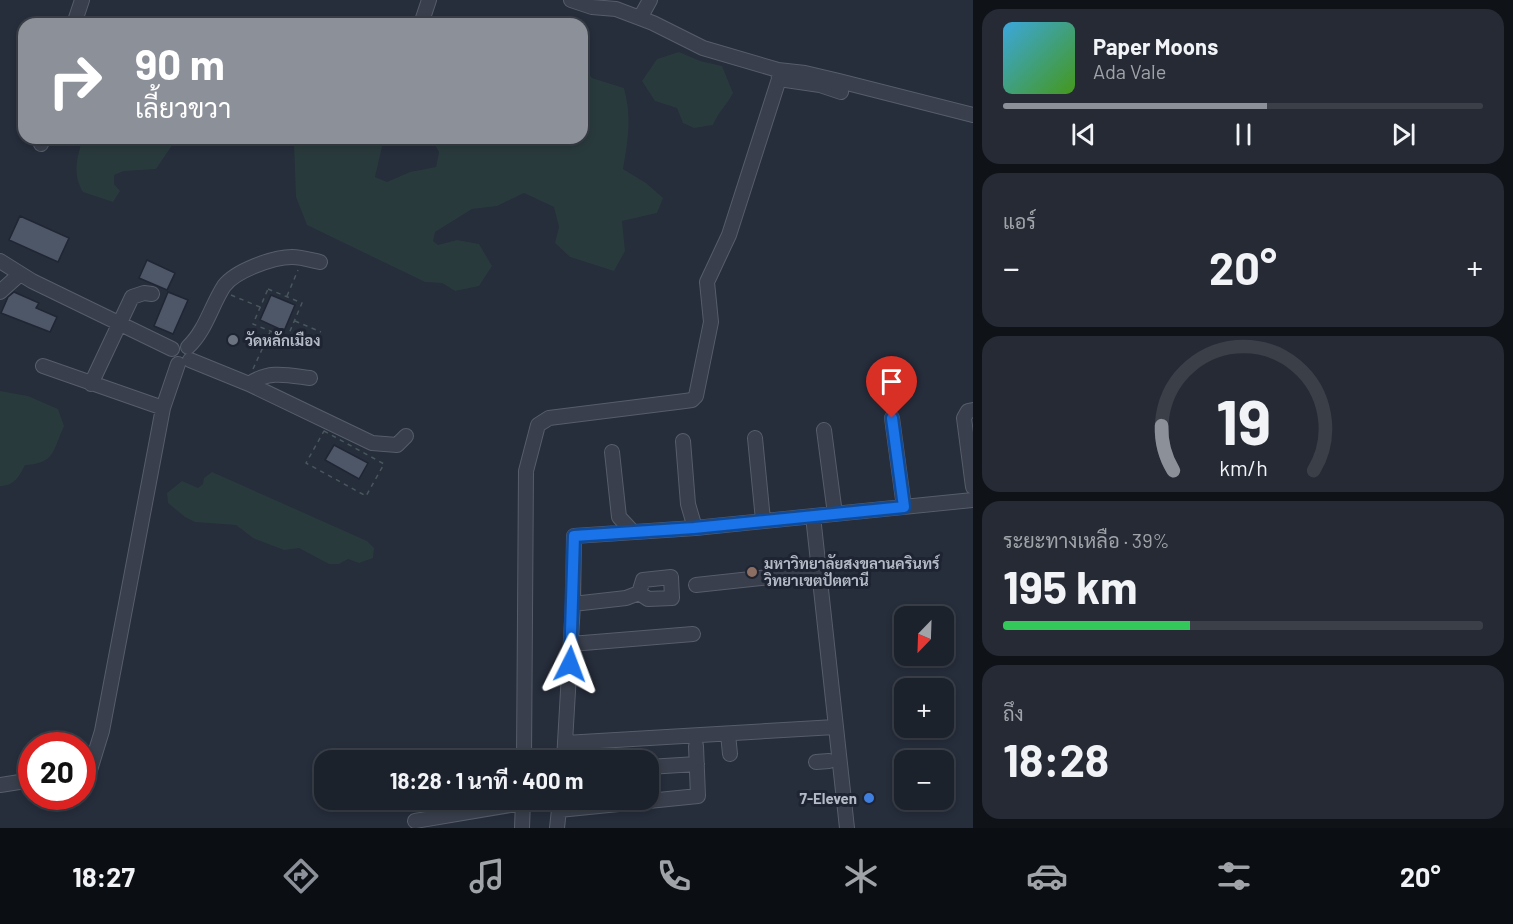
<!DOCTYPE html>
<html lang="th">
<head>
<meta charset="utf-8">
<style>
  :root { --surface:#1c222c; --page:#252a34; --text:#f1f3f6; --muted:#a0a4a9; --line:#3a3f48; --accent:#8c9099 }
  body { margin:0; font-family:Barlow,Sarabun,sans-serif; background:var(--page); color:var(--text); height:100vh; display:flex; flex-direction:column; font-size:22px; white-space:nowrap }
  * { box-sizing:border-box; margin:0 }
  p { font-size:20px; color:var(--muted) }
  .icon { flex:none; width:33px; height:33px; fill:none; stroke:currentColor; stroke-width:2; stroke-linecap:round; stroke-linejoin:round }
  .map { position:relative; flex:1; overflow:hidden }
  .side { display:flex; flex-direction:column; gap:9px; padding:9px; background:#0f1318; width:540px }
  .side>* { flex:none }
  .banner { position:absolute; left:18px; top:18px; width:570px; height:126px; border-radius:18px; box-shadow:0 3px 9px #0003,0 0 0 2px var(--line); background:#8c9099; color:#fff; overflow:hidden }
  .needle { width:39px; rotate:203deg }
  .buttons { position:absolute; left:894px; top:606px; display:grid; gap:12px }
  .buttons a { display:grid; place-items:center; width:60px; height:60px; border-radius:12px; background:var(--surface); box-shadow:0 3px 9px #0003,0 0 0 2px var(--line); font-size:30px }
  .speed { position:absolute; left:18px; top:732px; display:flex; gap:12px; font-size:30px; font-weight:700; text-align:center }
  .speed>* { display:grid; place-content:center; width:78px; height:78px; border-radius:50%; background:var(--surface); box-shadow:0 3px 9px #0003,0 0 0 2px var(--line); line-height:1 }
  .speed .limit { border:9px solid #d22; background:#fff; color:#111 }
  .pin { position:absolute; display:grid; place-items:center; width:51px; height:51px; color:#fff; margin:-62px -26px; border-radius:50% 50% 50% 0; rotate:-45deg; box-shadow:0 0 6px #0007 }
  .pin .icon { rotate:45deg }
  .me { position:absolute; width:66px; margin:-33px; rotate:3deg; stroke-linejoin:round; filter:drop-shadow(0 0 4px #0008) }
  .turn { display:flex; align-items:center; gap:21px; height:126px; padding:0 18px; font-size:27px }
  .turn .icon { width:78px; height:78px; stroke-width:2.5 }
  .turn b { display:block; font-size:42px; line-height:51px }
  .big { font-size:45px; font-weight:700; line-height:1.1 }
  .side .card { flex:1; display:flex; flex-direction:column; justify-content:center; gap:9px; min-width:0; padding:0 21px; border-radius:18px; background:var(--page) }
  .side .dial { align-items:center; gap:0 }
  .dial svg { height:156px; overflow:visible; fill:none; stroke:var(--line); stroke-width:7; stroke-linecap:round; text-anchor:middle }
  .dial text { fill:var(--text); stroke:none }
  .song { display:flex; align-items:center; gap:18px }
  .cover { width:72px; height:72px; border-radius:9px; background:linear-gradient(135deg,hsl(200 70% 55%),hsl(100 70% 35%)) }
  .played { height:6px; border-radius:3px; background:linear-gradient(90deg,var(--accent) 55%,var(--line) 55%) }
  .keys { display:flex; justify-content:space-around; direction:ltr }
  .heat { display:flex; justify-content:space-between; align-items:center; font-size:33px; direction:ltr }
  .charge { height:9px; border-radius:4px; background:linear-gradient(90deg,#34c759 39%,var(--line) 0) }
  .trip { position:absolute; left:314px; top:750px; width:345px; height:60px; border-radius:18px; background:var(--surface); box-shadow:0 3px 9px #0003,0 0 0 2px var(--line); font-weight:700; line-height:60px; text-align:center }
  .tabs { display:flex; height:96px; justify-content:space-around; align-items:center; background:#0b0e12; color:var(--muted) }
  .tabs .icon { width:42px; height:42px }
  .tabs .selected { color:var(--accent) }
  .tabs b { font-size:27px; color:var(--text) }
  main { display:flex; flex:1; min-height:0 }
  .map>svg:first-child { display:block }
  .green { fill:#293a3d }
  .building { fill:#4e5767; stroke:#202633; stroke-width:1.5 }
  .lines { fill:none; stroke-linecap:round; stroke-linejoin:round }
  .minor-casing { stroke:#575d6a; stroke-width:16 }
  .path { stroke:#47575c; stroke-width:1.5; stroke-dasharray:4.5 4.5; stroke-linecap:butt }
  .minor { stroke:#393f4c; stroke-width:14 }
  .route-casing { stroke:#114b97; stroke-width:15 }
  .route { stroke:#1a73e8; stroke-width:10 }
  .worship-dot { fill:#6b7280; stroke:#1e2431; stroke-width:2 }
  .education-dot { fill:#8d6e63; stroke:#1e2431; stroke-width:2 }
  .shop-dot { fill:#3f7fe0; stroke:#1e2431; stroke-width:2 }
  .labels { text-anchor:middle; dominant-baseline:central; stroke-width:6; stroke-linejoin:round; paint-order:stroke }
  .poi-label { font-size:15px; font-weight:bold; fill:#b5bac7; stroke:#1e2431; text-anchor:start }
</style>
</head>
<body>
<main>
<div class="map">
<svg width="973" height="828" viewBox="0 0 973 828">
  <rect width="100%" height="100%" fill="#262d3b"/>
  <path class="green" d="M 679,52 L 700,61 L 722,66 L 733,93 C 727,105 718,112 713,125 L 694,128 L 683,123 L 677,108 L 655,101 L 642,81 L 657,59 Z
    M 582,64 L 592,78 L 624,88 C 632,118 628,139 623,169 L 646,183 L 663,198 L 657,213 L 622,221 L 625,251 L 614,271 L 570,257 L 555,243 L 559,227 L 554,207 L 524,193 L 497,206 L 472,209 L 435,232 L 433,241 L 438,245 L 457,240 L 479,244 L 492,266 L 479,286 L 455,291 L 442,283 L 425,282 L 307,225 L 296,197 L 294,144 L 306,138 L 384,138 L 375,177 L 387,182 L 410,172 L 436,167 L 439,152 L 431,138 L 582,138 Z
    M 83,138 L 177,138 L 156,169 L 124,171 L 114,175 L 114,184 L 120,191 L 113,202 L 83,192 C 72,174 77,158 83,138 Z
    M 0,391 L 28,396 L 58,409 L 64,426 C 53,450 55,464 25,465 C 19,477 14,486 0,486 Z
    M 212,472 L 367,541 L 374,548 L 373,558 L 359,563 L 348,559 L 339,564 L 329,564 L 299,548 L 284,550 L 253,538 L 236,525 L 195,522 L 185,517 L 168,503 L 167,493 L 182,481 L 198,488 L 203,484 L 204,478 Z"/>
  <path class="building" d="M 20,216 L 69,238 L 58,262 L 9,240 Z
    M 147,260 L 175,273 L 167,290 L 139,278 Z
    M 14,292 L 39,303 L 36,308 L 57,317 L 50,332 L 1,313 L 8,297 Z
    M 168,292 L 188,300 L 173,334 L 154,326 Z
    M 271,295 L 295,305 L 284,331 L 260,320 Z
    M 334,445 L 368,463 L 359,479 L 325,460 Z"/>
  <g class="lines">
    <g class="minor-casing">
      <path id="minor" d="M 640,18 L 650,0
        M 74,24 L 82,0
        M 421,24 L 429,0
        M 778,70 L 805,73 L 839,81 L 973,115
        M 779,79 L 820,85 L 841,92
        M 41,144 L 43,138
        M 0,261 L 32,281 L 172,349
        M 0,292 L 19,275
        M 188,347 C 206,330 211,306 224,286 C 235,271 273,257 292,257 C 301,257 311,260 320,262
        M 190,360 L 249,384 L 372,443 L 397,445 L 406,436
        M 43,366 L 163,408
        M 91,384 L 132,297 L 144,293 L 152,294
        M 249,384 C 269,370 287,375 310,378
        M 973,410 L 968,411 L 964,418 L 973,487
        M 892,418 L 904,507
        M 824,430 L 835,514
        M 755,438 L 763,520
        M 683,441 L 688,504 L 695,528
        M 612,452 L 619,517 L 632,531
        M 813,516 L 847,828
        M 696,585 L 807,573
        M 573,604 L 626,598 L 639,593 L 643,580 L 671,577 L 672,598 L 648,599 L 639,593
        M 571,644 L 693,634
        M 728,734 L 730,754
        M 565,743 L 835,727
        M 524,760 L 526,471 L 538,425 L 549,418 L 685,401 L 692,400 L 696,396 L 711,322 L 707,282 L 729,235 L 779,79 L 778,70 L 703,48 L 653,23 L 616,9 L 592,7 L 571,0
        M 564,760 L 573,604 L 574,536 L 695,528 L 973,500
        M 816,762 L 829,761
        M 648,767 L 697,764
        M 82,772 L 90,770 L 102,731 L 163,408 L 178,364
        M 0,785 L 32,780
        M 559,810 L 698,796 L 696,746
        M 415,821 L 522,803
        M 522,828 L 523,800
        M 557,828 L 560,800"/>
    </g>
    <path class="path" d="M 268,289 L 302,303 L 287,338 L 253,324 Z
      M 231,295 L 260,307
      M 287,296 L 298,270
      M 295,321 L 321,332
      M 253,369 L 270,332
      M 324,431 L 384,464 L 366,496 L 306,463 Z"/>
    <use href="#minor" class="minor"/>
  </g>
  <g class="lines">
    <g class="route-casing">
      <path id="route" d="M 570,664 L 574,536 L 694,528 L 904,507 L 892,418"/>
    </g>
    <use href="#route" class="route"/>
  </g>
  <circle class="worship-dot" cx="233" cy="340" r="6"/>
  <circle class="education-dot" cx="752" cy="572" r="6"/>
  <circle class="shop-dot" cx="869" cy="798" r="6"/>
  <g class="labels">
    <g class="poi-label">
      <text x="245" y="340">วัดหลักเมือง</text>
      <text x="764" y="563">มหาวิทยาลัยสงขลานครินทร์<tspan x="764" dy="17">วิทยาเขตปัตตานี</tspan></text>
      <text x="857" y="798" text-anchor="end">7-Eleven</text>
    </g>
  </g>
</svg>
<div class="buttons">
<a><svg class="needle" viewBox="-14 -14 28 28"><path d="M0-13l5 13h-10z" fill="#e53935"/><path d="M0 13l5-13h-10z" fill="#a0a4a9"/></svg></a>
<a>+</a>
<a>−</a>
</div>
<div class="speed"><div class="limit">20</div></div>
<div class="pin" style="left:892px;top:418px;background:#d93025"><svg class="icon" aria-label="arrive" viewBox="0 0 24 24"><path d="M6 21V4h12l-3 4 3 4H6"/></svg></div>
<svg class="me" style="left:570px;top:664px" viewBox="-20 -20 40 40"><path d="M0-17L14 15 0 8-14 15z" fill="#1a73e8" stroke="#fff" stroke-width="4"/></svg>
<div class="trip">18:28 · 1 นาที · 400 m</div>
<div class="banner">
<div class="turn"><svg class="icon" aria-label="right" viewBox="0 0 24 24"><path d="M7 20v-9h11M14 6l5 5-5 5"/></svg><div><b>90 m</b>เลี้ยวขวา</div></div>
</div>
</div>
<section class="side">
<div class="card">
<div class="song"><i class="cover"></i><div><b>Paper Moons</b><p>Ada Vale</p></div></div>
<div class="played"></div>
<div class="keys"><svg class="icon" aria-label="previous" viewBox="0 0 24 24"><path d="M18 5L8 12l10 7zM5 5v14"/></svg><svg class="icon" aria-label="pause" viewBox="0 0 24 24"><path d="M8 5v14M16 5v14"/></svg><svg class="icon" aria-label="next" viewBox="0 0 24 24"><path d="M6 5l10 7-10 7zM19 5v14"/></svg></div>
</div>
<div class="card"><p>แอร์</p>
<div class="heat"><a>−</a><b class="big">20°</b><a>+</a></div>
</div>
<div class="card dial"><svg viewBox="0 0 100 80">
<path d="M14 69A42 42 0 1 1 86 69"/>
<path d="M14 69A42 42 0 0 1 8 46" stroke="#8c9099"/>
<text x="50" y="56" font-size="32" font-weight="700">19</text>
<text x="50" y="72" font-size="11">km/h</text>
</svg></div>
<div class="card"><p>ระยะทางเหลือ · 39%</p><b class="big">195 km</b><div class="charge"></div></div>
<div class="card"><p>ถึง</p><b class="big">18:28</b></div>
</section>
</main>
<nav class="tabs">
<b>18:27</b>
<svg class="icon selected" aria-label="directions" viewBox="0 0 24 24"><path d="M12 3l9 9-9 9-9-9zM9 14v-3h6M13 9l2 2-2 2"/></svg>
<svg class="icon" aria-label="music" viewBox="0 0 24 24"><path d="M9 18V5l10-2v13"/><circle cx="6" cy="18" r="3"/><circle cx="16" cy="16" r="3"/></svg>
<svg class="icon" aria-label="phone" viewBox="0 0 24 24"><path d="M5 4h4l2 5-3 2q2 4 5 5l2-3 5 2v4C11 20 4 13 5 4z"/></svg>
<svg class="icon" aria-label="climate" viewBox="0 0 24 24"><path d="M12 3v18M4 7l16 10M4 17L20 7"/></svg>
<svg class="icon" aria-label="car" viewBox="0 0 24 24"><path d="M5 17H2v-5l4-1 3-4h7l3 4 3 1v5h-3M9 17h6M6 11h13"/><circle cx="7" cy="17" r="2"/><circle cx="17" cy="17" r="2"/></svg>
<svg class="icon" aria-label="filters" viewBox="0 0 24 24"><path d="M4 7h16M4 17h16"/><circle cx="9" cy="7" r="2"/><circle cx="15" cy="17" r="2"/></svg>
<b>20°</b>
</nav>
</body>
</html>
